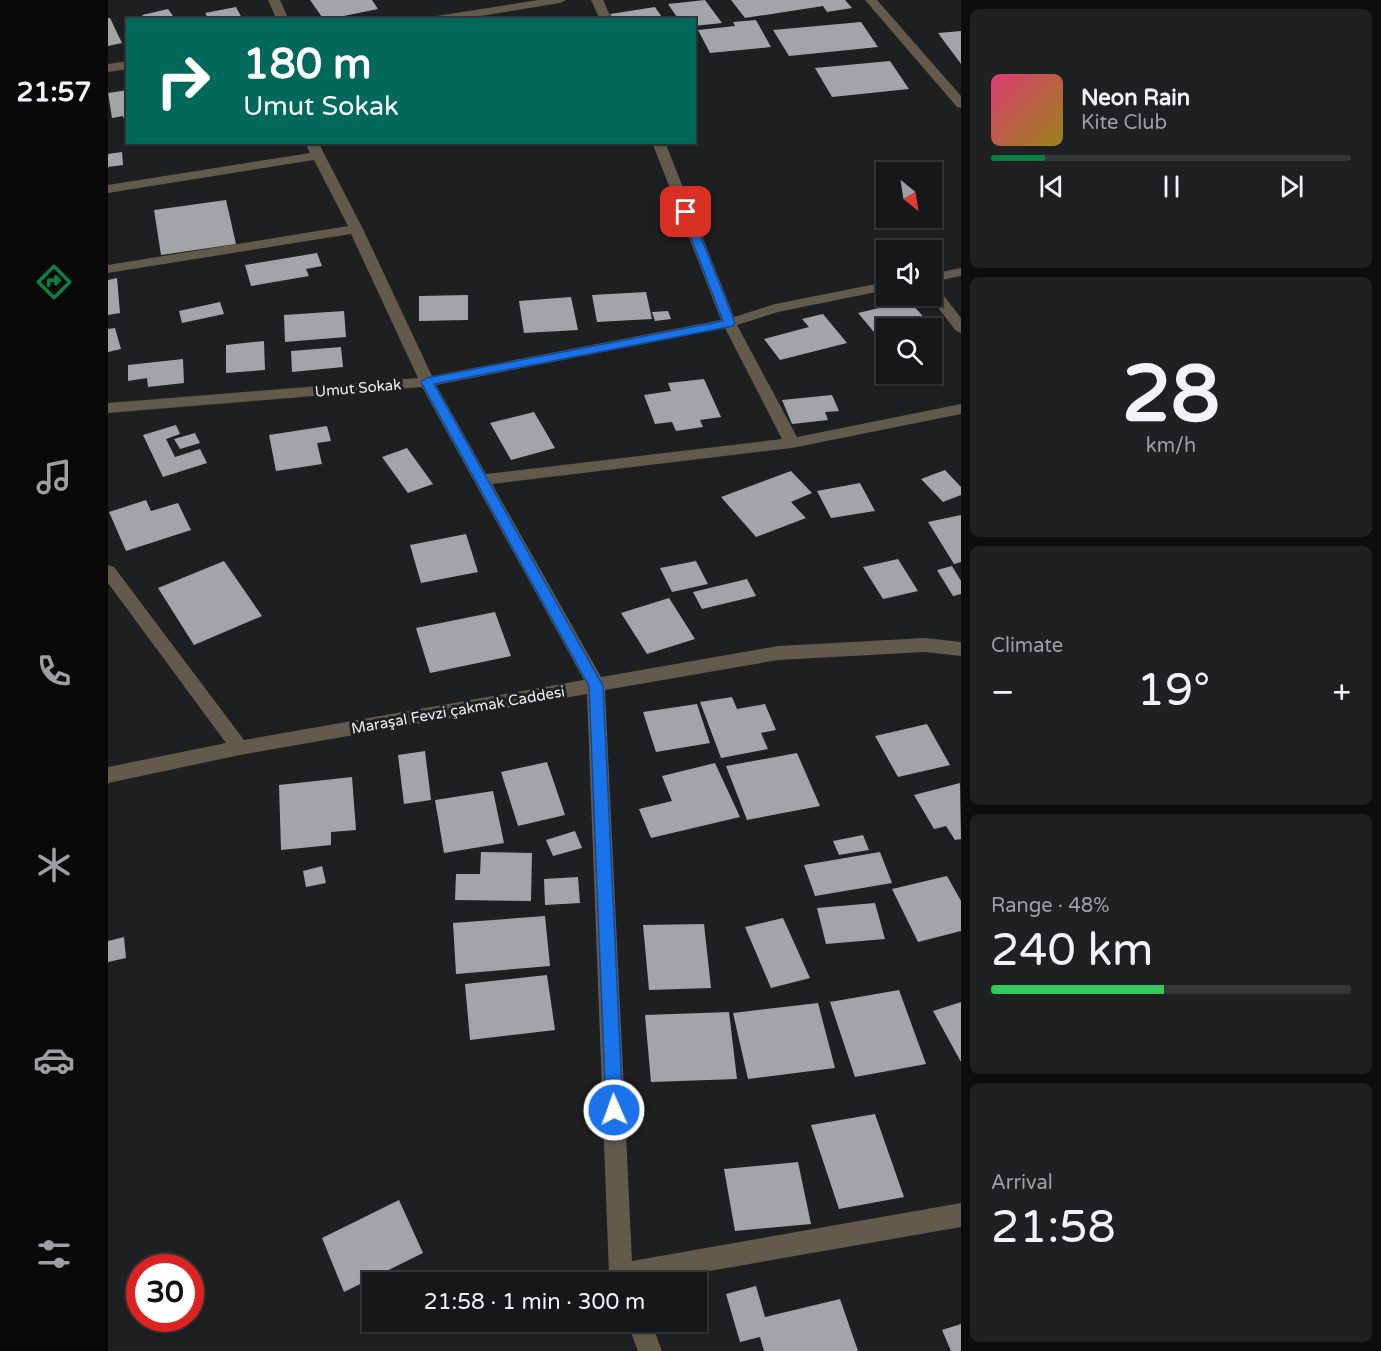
<!DOCTYPE html>
<html lang="en">
<head>
<meta charset="utf-8">
<style>
  :root { --surface:#161719; --page:#1f2022; --text:#f1f3f6; --muted:#9e9fa2; --line:#353638; --accent:#0b8043 }
  body { margin:0; font-family:"Varela Round",sans-serif; background:var(--page); color:var(--text); height:100vh; display:flex; flex-direction:column; font-size:22px; white-space:nowrap }
  * { box-sizing:border-box; margin:0 }
  p { font-size:20px; color:var(--muted) }
  .icon { flex:none; width:33px; height:33px; fill:none; stroke:currentColor; stroke-width:2; stroke-linecap:round; stroke-linejoin:round }
  .map { position:relative; flex:1; overflow:hidden }
  .panel { display:flex; flex-direction:column; gap:9px; padding:9px; background:#0c0d0e; width:420px }
  .panel>* { flex:none }
  .hud { position:absolute; left:18px; top:18px; width:570px; height:126px; border-radius:0px; box-shadow:0 2px 4px #0004,0 0 0 2px var(--line); background:#00695c; color:#fff; overflow:hidden }
  .needle { width:39px; rotate:150deg }
  .buttons { position:absolute; left:768px; top:162px; display:grid; gap:12px }
  .buttons a { display:grid; place-items:center; width:66px; height:66px; border-radius:0px; background:var(--surface); box-shadow:0 2px 4px #0004,0 0 0 2px var(--line); font-size:30px }
  .speed { position:absolute; left:18px; top:1254px; display:flex; gap:12px; font-size:30px; font-weight:700; text-align:center }
  .speed>* { display:grid; place-content:center; width:78px; height:78px; border-radius:50%; background:var(--surface); box-shadow:0 2px 4px #0004,0 0 0 2px var(--line); line-height:1 }
  .speed .limit { border:9px solid #d22; background:#fff; color:#111 }
  .pin { position:absolute; display:grid; place-items:center; width:51px; height:51px; color:#fff; margin:-26px; border-radius:12px; box-shadow:0 3px 9px #0006 }
  .me { position:absolute; width:66px; margin:-33px; rotate:358deg; stroke-linejoin:round; filter:drop-shadow(0 0 4px #0008) }
  .turn { display:flex; align-items:center; gap:21px; height:126px; padding:0 18px; font-size:27px }
  .turn .icon { width:78px; height:78px; stroke-width:2.5 }
  .turn b { display:block; font-size:42px; line-height:51px }
  .big { font-size:45px; font-weight:600; line-height:1.1 }
  .panel .card { flex:1; display:flex; flex-direction:column; justify-content:center; gap:9px; min-width:0; padding:0 21px; border-radius:9px; background:var(--page) }
  .panel .dial { align-items:center; gap:0 }
  .dial b { font-size:78px; line-height:1 }
  .song { display:flex; align-items:center; gap:18px }
  .cover { width:72px; height:72px; border-radius:9px; background:linear-gradient(135deg,hsl(340 70% 55%),hsl(50 70% 35%)) }
  .played { height:6px; border-radius:3px; background:linear-gradient(90deg,var(--accent) 15%,var(--line) 15%) }
  .keys { display:flex; justify-content:space-around; direction:ltr }
  .heat { display:flex; justify-content:space-between; align-items:center; font-size:33px; direction:ltr }
  .charge { height:9px; border-radius:4px; background:linear-gradient(90deg,#34c759 48%,var(--line) 0) }
  .trip { position:absolute; left:254px; top:1272px; width:345px; height:60px; border-radius:0px; background:var(--surface); box-shadow:0 2px 4px #0004,0 0 0 2px var(--line); font-weight:600; line-height:60px; text-align:center }
  main { display:flex; flex:1; min-height:0 }
  .dock { display:flex; flex-direction:column; width:108px; justify-content:space-around; align-items:center; background:#09090a; color:var(--muted) }
  .dock .icon { width:42px; height:42px }
  .dock .selected { color:var(--accent) }
  .dock b { font-size:27px; color:var(--text) }
  .map>svg:first-child { display:block }
  .building { fill:#a3a4a7 }
  .lines { fill:none; stroke-linecap:round; stroke-linejoin:round }
  .minor { fill:#635a4b; fill-rule:evenodd }
  .route { fill:#1a73e8; stroke:#114b97; stroke-width:1.5 }
  .labels { text-anchor:middle; dominant-baseline:central; stroke-width:6; stroke-linejoin:round; paint-order:stroke }
  .street-label { font-size:15px; fill:#efeff1; stroke:#1e1f21 }
</style>
</head>
<body>
<main>
<nav class="dock">
<b>21:57</b>
<svg class="icon selected" aria-label="directions" viewBox="0 0 24 24"><path d="M12 3l9 9-9 9-9-9zM9 14v-3h6M13 9l2 2-2 2"/></svg>
<svg class="icon" aria-label="music" viewBox="0 0 24 24"><path d="M9 18V5l10-2v13"/><circle cx="6" cy="18" r="3"/><circle cx="16" cy="16" r="3"/></svg>
<svg class="icon" aria-label="phone" viewBox="0 0 24 24"><path d="M5 4h4l2 5-3 2q2 4 5 5l2-3 5 2v4C11 20 4 13 5 4z"/></svg>
<svg class="icon" aria-label="climate" viewBox="0 0 24 24"><path d="M12 3v18M4 7l16 10M4 17L20 7"/></svg>
<svg class="icon" aria-label="car" viewBox="0 0 24 24"><path d="M5 17H2v-5l4-1 3-4h7l3 4 3 1v5h-3M9 17h6M6 11h13"/><circle cx="7" cy="17" r="2"/><circle cx="17" cy="17" r="2"/></svg>
<svg class="icon" aria-label="filters" viewBox="0 0 24 24"><path d="M4 7h16M4 17h16"/><circle cx="9" cy="7" r="2"/><circle cx="15" cy="17" r="2"/></svg>
</nav>
<div class="map">
<svg width="853" height="1351" viewBox="0 0 853 1351">
  <rect width="100%" height="100%" fill="#1e1f21"/>
  <path class="building" d="M 202,0 L 264,0 L 270,9 L 216,20 Z
    M 597,0 L 614,23 L 586,26 L 586,20 L 571,20 L 560,4 Z
    M 623,0 L 737,0 L 744,8 L 719,12 L 715,6 L 637,18 Z
    M 128,7 L 135,20 L 101,20 L 97,13 Z
    M 547,7 L 556,20 L 506,20 L 502,14 Z
    M 60,9 L 68,20 L 38,20 L 34,15 Z
    M 0,18 L 2,18 L 14,43 L 0,46 Z
    M 648,20 L 663,47 L 602,53 L 590,30 L 627,26 L 625,22 Z
    M 753,22 L 770,47 L 681,56 L 665,30 Z
    M 853,31 L 853,64 L 830,33 Z
    M 782,61 L 801,89 L 724,97 L 707,68 Z
    M 20,90 L 20,129 L 19,129 L 15,116 L 4,118 L 0,93 Z
    M 14,152 L 15,165 L 0,167 L 0,154 Z
    M 118,200 L 128,244 L 53,255 L 46,210 Z
    M 209,253 L 214,266 L 198,269 L 201,276 L 143,286 L 137,265 Z
    M 9,278 L 12,313 L 0,315 L 0,280 Z
    M 538,292 L 544,319 L 489,322 L 484,295 Z
    M 360,295 L 360,320 L 311,321 L 311,296 Z
    M 463,297 L 470,330 L 416,333 L 411,301 Z
    M 801,301 L 823,325 L 809,328 L 778,328 L 778,336 L 771,338 L 750,313 Z
    M 112,302 L 116,314 L 74,323 L 71,311 Z
    M 236,311 L 238,337 L 177,342 L 176,315 Z
    M 560,311 L 563,319 L 547,321 L 544,312 Z
    M 715,314 L 739,343 L 672,360 L 656,339 L 701,327 L 694,319 Z
    M 7,328 L 13,349 L 0,352 L 0,329 Z
    M 156,341 L 157,370 L 118,373 L 118,345 Z
    M 233,347 L 235,367 L 184,372 L 183,351 Z
    M 824,353 L 827,353 L 834,367 L 824,369 Z
    M 75,359 L 76,383 L 40,387 L 39,378 L 20,381 L 20,365 Z
    M 596,379 L 613,417 L 592,420 L 595,427 L 568,431 L 564,422 L 547,424 L 536,395 L 563,391 L 560,383 Z
    M 724,395 L 731,411 L 717,412 L 720,420 L 684,424 L 674,400 Z
    M 426,412 L 447,448 L 403,460 L 382,423 Z
    M 68,425 L 72,434 L 58,439 L 67,457 L 92,449 L 99,463 L 55,477 L 35,435 Z
    M 219,426 L 223,441 L 209,443 L 214,464 L 168,471 L 161,435 Z
    M 87,433 L 92,443 L 72,449 L 66,439 Z
    M 299,448 L 325,484 L 300,493 L 274,457 Z
    M 837,470 L 853,487 L 853,495 L 835,502 L 813,479 Z
    M 683,471 L 704,493 L 683,502 L 698,518 L 648,537 L 613,497 Z
    M 752,483 L 767,511 L 723,518 L 709,491 Z
    M 38,500 L 43,511 L 70,503 L 83,530 L 18,551 L 1,512 Z
    M 853,515 L 853,562 L 846,564 L 820,522 Z
    M 358,534 L 370,572 L 313,583 L 302,545 Z
    M 790,559 L 810,591 L 775,599 L 755,567 Z
    M 116,561 L 154,616 L 86,645 L 50,588 Z
    M 588,561 L 600,584 L 564,592 L 552,568 Z
    M 844,566 L 853,581 L 853,594 L 845,596 L 829,570 Z
    M 639,579 L 648,596 L 594,609 L 585,592 Z
    M 561,598 L 587,639 L 539,654 L 513,613 Z
    M 387,612 L 403,656 L 322,673 L 308,628 Z
    M 624,697 L 629,709 L 657,704 L 668,730 L 653,733 L 660,749 L 613,758 L 592,702 Z
    M 589,704 L 602,743 L 548,752 L 535,712 Z
    M 819,724 L 842,765 L 790,777 L 767,736 Z
    M 317,751 L 323,800 L 296,804 L 290,755 Z
    M 689,753 L 712,806 L 639,820 L 618,766 Z
    M 439,762 L 457,815 L 410,826 L 393,772 Z
    M 607,763 L 632,817 L 543,838 L 531,809 L 564,801 L 554,776 Z
    M 244,777 L 248,830 L 223,832 L 223,845 L 173,850 L 171,785 Z
    M 852,783 L 853,839 L 847,840 L 838,826 L 826,829 L 806,795 Z
    M 385,791 L 396,843 L 336,853 L 327,800 Z
    M 467,831 L 474,848 L 445,856 L 438,840 Z
    M 755,835 L 761,850 L 731,855 L 725,841 Z
    M 373,852 L 424,853 L 423,901 L 347,900 L 348,874 L 372,874 Z
    M 772,852 L 784,883 L 707,896 L 696,865 Z
    M 214,866 L 218,883 L 198,887 L 195,871 Z
    M 839,876 L 853,901 L 853,931 L 810,942 L 784,889 Z
    M 470,877 L 472,903 L 437,905 L 436,879 Z
    M 767,903 L 777,939 L 718,944 L 709,908 Z
    M 437,916 L 442,966 L 348,974 L 345,923 Z
    M 675,918 L 702,978 L 663,988 L 637,927 Z
    M 596,924 L 603,988 L 541,990 L 535,925 Z
    M 16,937 L 18,958 L 0,962 L 0,941 Z
    M 439,975 L 447,1030 L 362,1040 L 357,984 Z
    M 791,990 L 818,1064 L 747,1077 L 722,1002 Z
    M 853,1002 L 853,1062 L 825,1011 Z
    M 710,1003 L 727,1068 L 640,1079 L 625,1013 Z
    M 621,1012 L 629,1079 L 543,1082 L 537,1015 Z
    M 767,1114 L 796,1197 L 731,1209 L 703,1125 Z
    M 690,1162 L 703,1224 L 627,1231 L 616,1169 Z
    M 291,1200 L 315,1253 L 236,1292 L 214,1238 Z
    M 648,1286 L 657,1317 L 732,1299 L 750,1351 L 656,1351 L 652,1337 L 632,1342 L 618,1294 Z
    M 853,1324 L 853,1351 L 843,1351 L 834,1330 Z"/>
  <g class="lines">
    <path class="minor" d="M 160,0 L 172,0 L 181,20 L 169,20 Z
      M 430,0 L 458,0 L 452,3 L 348,20 L 317,20 L 322,17 Z
      M 483,0 L 495,0 L 504,20 L 492,20 Z
      M 757,0 L 769,0 L 853,96 L 853,108 L 849,107 Z
      M 20,61 L 20,69 L 0,72 L 0,64 Z
      M 197,142 L 210,142 L 255,229 L 324,376 L 613,320 L 544,142 L 557,142 L 626,317 L 667,304 L 778,282 L 778,290 L 670,312 L 629,325 L 689,437 L 853,404 L 853,414 L 684,448 L 384,484 L 493,677 L 670,646 L 817,638 L 853,642 L 853,656 L 817,652 L 670,660 L 497,690 L 524,1261 L 853,1203 L 853,1227 L 538,1282 L 504,1282 L 501,1275 L 479,694 L 132,755 L 0,783 L 0,767 L 118,743 L 0,583 L 0,565 L 6,567 L 136,740 L 476,680 L 314,387 L 0,413 L 0,403 L 310,378 L 243,234 L 0,273 L 0,265 L 240,226 L 206,160 L 0,193 L 0,185 L 202,153 ZM 617,328 L 674,439 L 378,474 L 328,385 Z
      M 853,268 L 853,276 L 824,282 L 824,274 Z
      M 824,286 L 829,287 L 853,318 L 853,333 L 848,331 L 821,296 L 824,296 Z
      M 519,1322 L 543,1322 L 554,1351 L 530,1351 Z"/>
  </g>
  <path class="route" d="M 578,209 L 583,212 L 627,323 L 625,326 L 326,384 L 495,686 L 515,1110 L 512,1116 L 506,1118 L 500,1116 L 498,1110 L 481,686 L 313,382 L 319,378 L 615,321 L 573,212 Z"/>
  <g class="labels">
    <g class="street-label">
      <text transform="translate(250 388) rotate(-5)">Umut Sokak</text>
      <text transform="translate(350 710) rotate(-10)">Maraşal Fevzi çakmak Caddesi</text>
    </g>
  </g>
</svg>
<div class="buttons">
<a><svg class="needle" viewBox="-14 -14 28 28"><path d="M0-13l5 13h-10z" fill="#e53935"/><path d="M0 13l5-13h-10z" fill="#9e9fa2"/></svg></a>
<a><svg class="icon" aria-label="sound" viewBox="0 0 24 24"><path d="M4 9h4l5-4v14l-5-4H4zM17 9q2 3 0 6"/></svg></a>
<a><svg class="icon" aria-label="search" viewBox="0 0 24 24"><circle cx="10" cy="10" r="6"/><path d="M15 15l6 6"/></svg></a>
</div>
<div class="speed"><div class="limit">30</div></div>
<div class="pin" style="left:578px;top:212px;background:#d93025"><svg class="icon" aria-label="arrive" viewBox="0 0 24 24"><path d="M6 21V4h12l-3 4 3 4H6"/></svg></div>
<svg class="me" style="left:506px;top:1110px" viewBox="-20 -20 40 40"><circle r="17" fill="#1a73e8" stroke="#fff" stroke-width="3"/><path d="M0-11L8 9 0 5-8 9z" fill="#fff"/></svg>
<div class="trip">21:58 · 1 min · 300 m</div>
<div class="hud">
<div class="turn"><svg class="icon" aria-label="right" viewBox="0 0 24 24"><path d="M7 20v-9h11M14 6l5 5-5 5"/></svg><div><b>180 m</b>Umut Sokak</div></div>
</div>
</div>
<section class="panel">
<div class="card">
<div class="song"><i class="cover"></i><div><b>Neon Rain</b><p>Kite Club</p></div></div>
<div class="played"></div>
<div class="keys"><svg class="icon" aria-label="previous" viewBox="0 0 24 24"><path d="M18 5L8 12l10 7zM5 5v14"/></svg><svg class="icon" aria-label="pause" viewBox="0 0 24 24"><path d="M8 5v14M16 5v14"/></svg><svg class="icon" aria-label="next" viewBox="0 0 24 24"><path d="M6 5l10 7-10 7zM19 5v14"/></svg></div>
</div>
<div class="card dial"><b>28</b><p>km/h</p></div>
<div class="card"><p>Climate</p>
<div class="heat"><a>−</a><b class="big">19°</b><a>+</a></div>
</div>
<div class="card"><p>Range · 48%</p><b class="big">240 km</b><div class="charge"></div></div>
<div class="card"><p>Arrival</p><b class="big">21:58</b></div>
</section>
</main>
</body>
</html>
